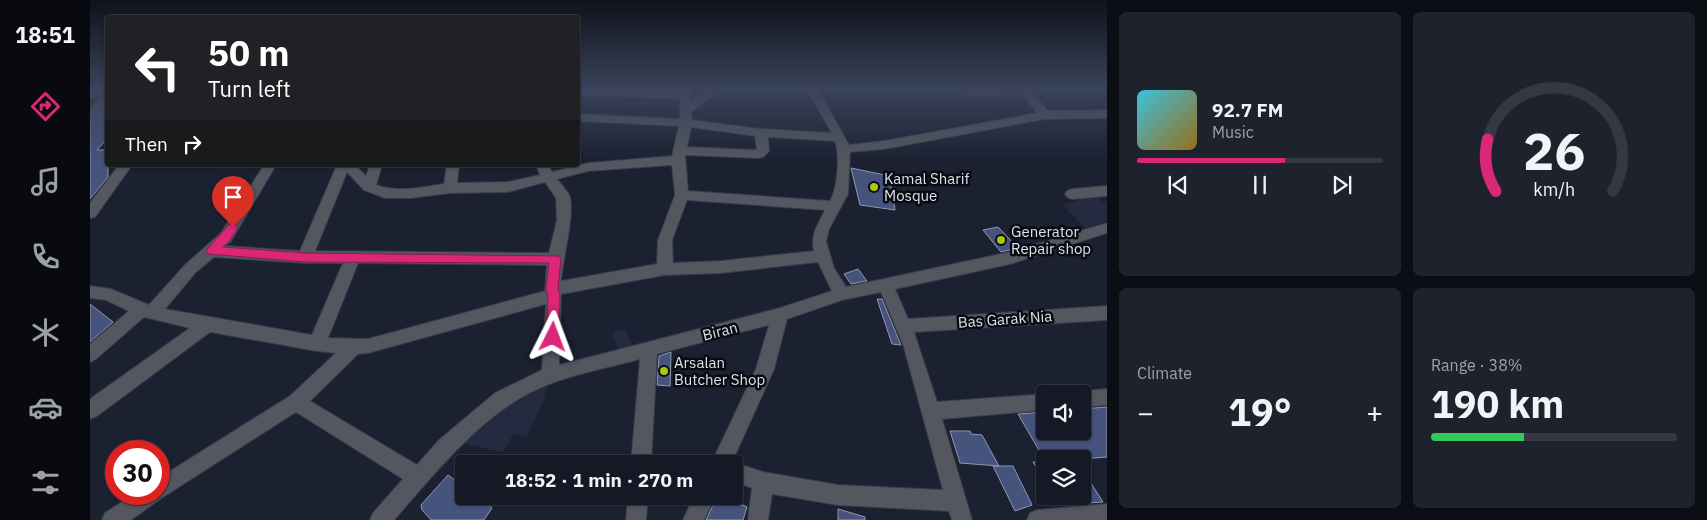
<!DOCTYPE html>
<html lang="en">
<head>
<meta charset="utf-8">
<style>
  :root { --surface:#141925; --page:#1d222d; --text:#f1f3f6; --muted:#9da0a7; --line:#333842; --accent:#db2777 }
  body { margin:0; font-family:"IBM Plex Sans",sans-serif; background:var(--page); color:var(--text); height:100vh; display:flex; flex-direction:column; font-size:19px; white-space:nowrap }
  * { box-sizing:border-box; margin:0 }
  p { font-size:16px; color:var(--muted) }
  .icon { flex:none; width:28px; height:28px; fill:none; stroke:currentColor; stroke-width:2; stroke-linecap:round; stroke-linejoin:round }
  .map { position:relative; flex:1; overflow:hidden }
  .details { display:flex; flex-direction:column; gap:12px; padding:12px; background:#0b0e14; width:600px }
  .details>* { flex:none }
  .banner { position:absolute; left:15px; top:15px; width:475px; height:152px; border-radius:5px; box-shadow:0 1px 4px #0004,0 0 0 1px var(--line); background:#202124; color:#fff; overflow:hidden }
  .tools { position:absolute; left:946px; top:385px; display:grid; gap:10px }
  .tools a { display:grid; place-items:center; width:55px; height:55px; border-radius:5px; background:var(--surface); box-shadow:0 1px 4px #0004,0 0 0 1px var(--line); font-size:25px }
  .speed { position:absolute; left:15px; top:440px; display:flex; gap:10px; font-size:25px; font-weight:700; text-align:center }
  .speed>* { display:grid; place-content:center; width:65px; height:65px; border-radius:50%; background:var(--surface); box-shadow:0 1px 4px #0004,0 0 0 1px var(--line); line-height:1 }
  .speed .limit { border:8px solid #d22; background:#fff; color:#111 }
  .pin { position:absolute; display:grid; place-items:center; width:42px; height:42px; color:#fff; margin:-51px -21px; border-radius:50% 50% 50% 0; rotate:-45deg; box-shadow:0 0 5px #0007 }
  .pin .icon { rotate:45deg }
  .me { position:absolute; width:55px; margin:-28px; rotate:3deg; stroke-linejoin:round; filter:drop-shadow(0 0 4px #0008) }
  .turn { display:flex; align-items:center; gap:18px; height:105px; padding:0 20px; font-size:22px }
  .turn .icon { width:65px; height:65px; stroke-width:2.5 }
  .turn b { display:block; font-size:35px; line-height:42px }
  .then { display:flex; align-items:center; height:48px; padding:0 20px; background:#0003; gap:10px; font-size:19px }
  .big { font-size:38px; font-weight:700; line-height:1.1 }
  .details .tile { flex:1; display:flex; flex-direction:column; justify-content:center; gap:8px; min-width:0; padding:0 18px; border-radius:8px; background:var(--page) }
  .details .dial { align-items:center; gap:0 }
  .dial svg { height:130px; overflow:visible; fill:none; stroke:var(--line); stroke-width:7; stroke-linecap:round; text-anchor:middle }
  .dial text { fill:var(--text); stroke:none }
  .song { display:flex; align-items:center; gap:15px }
  .cover { width:60px; height:60px; border-radius:8px; background:linear-gradient(135deg,hsl(190 70% 55%),hsl(40 70% 35%)) }
  .played { height:5px; border-radius:2px; background:linear-gradient(90deg,var(--accent) 60%,var(--line) 60%) }
  .keys { display:flex; justify-content:space-around; direction:ltr }
  .heat { display:flex; justify-content:space-between; align-items:center; font-size:28px; direction:ltr }
  .charge { height:8px; border-radius:4px; background:linear-gradient(90deg,#34c759 38%,var(--line) 0) }
  .details .tiles { flex:1; display:grid; gap:12px; grid-template-columns:repeat(2,1fr) }
  .trip { position:absolute; left:365px; top:455px; width:288px; height:50px; border-radius:5px; background:var(--surface); box-shadow:0 1px 4px #0004,0 0 0 1px var(--line); font-weight:700; line-height:50px; text-align:center }
  main { display:flex; flex:1; min-height:0 }
  .menu { display:flex; flex-direction:column; width:90px; justify-content:space-around; align-items:center; background:#080a0f; color:var(--muted) }
  .menu .icon { width:35px; height:35px }
  .menu .on { color:var(--accent) }
  .menu b { font-size:22px; color:var(--text) }
  .map>svg:first-child { display:block }
  .built { fill:#242b40 }
  .building { fill:#45537d; stroke:#9098ac }
  .lines { fill:none; stroke-linecap:round; stroke-linejoin:round }
  .minor-casing { stroke:#363c4b; stroke-width:2 }
  .minor { fill:#54575f; fill-rule:evenodd }
  .route { fill:#db2777; stroke:#8e194d }
  .poi-dot { fill:#aac716; stroke:#080b12; stroke-width:2 }
  .labels { text-anchor:middle; dominant-baseline:central; stroke-width:5; stroke-linejoin:round; paint-order:stroke }
  .poi-label { font-size:15px; fill:#dde1ec; stroke:#080b12; text-anchor:start }
  .street-label { font-size:15px; fill:#dde1ec; stroke:#080b12 }
</style>
</head>
<body>
<main>
<nav class="menu">
<b>18:51</b>
<svg class="icon on" aria-label="directions" viewBox="0 0 24 24"><path d="M12 3l9 9-9 9-9-9zM9 14v-3h6M13 9l2 2-2 2"/></svg>
<svg class="icon" aria-label="music" viewBox="0 0 24 24"><path d="M9 18V5l10-2v13"/><circle cx="6" cy="18" r="3"/><circle cx="16" cy="16" r="3"/></svg>
<svg class="icon" aria-label="phone" viewBox="0 0 24 24"><path d="M5 4h4l2 5-3 2q2 4 5 5l2-3 5 2v4C11 20 4 13 5 4z"/></svg>
<svg class="icon" aria-label="climate" viewBox="0 0 24 24"><path d="M12 3v18M4 7l16 10M4 17L20 7"/></svg>
<svg class="icon" aria-label="car" viewBox="0 0 24 24"><path d="M5 17H2v-5l4-1 3-4h7l3 4 3 1v5h-3M9 17h6M6 11h13"/><circle cx="7" cy="17" r="2"/><circle cx="17" cy="17" r="2"/></svg>
<svg class="icon" aria-label="filters" viewBox="0 0 24 24"><path d="M4 7h16M4 17h16"/><circle cx="9" cy="7" r="2"/><circle cx="15" cy="17" r="2"/></svg>
</nav>
<div class="map">
<svg width="1017" height="520" viewBox="0 0 1017 520">
  <rect width="100%" height="100%" fill="#1b2131"/>
  <path class="built" d="M 1005,195 L 1013,202 L 1017,201 L 1017,221 L 995,228 L 972,205 Z
    M 536,329 L 543,348 L 529,352 L 522,332 Z
    M 453,386 L 457,386 L 454,399 L 437,437 L 424,433 L 413,452 L 373,443 L 412,411 Z"/>
  <path class="building" d="M 18,107 L 18,138 L 7,150 L 18,150 L 18,177 L 0,199 L 0,120 Z
    M 761,168 L 800,176 L 805,210 L 770,205 Z
    M 908,227 L 928,248 L 911,252 L 893,230 Z
    M 768,269 L 777,281 L 761,284 L 754,274 Z
    M 787,299 L 792,299 L 811,345 L 802,344 Z
    M 0,304 L 23,322 L 0,342 Z
    M 581,352 L 580,386 L 567,385 L 569,356 Z
    M 1017,407 L 1017,457 L 992,459 L 954,459 L 928,414 L 955,412 L 955,431 L 992,431 L 992,409 Z
    M 860,431 L 880,431 L 881,434 L 892,435 L 909,466 L 870,463 Z
    M 955,461 L 955,483 L 943,462 Z
    M 903,466 L 923,466 L 942,505 L 925,511 Z
    M 992,469 L 1013,502 L 968,505 L 963,496 L 992,496 Z
    M 358,475 L 374,487 L 374,496 L 386,496 L 402,508 L 394,520 L 341,520 L 332,510 L 331,505 Z
    M 627,496 L 632,496 L 657,507 L 653,520 L 616,520 Z
    M 748,509 L 775,517 L 775,520 L 748,520 Z"/>
  <g class="lines">
    <g class="minor-casing">
      <path id="minor" d="M 590,88 L 600,88 L 601,101 L 619,88 L 632,88 L 601,112 L 602,120 L 671,129 L 742,133 L 716,88 L 727,88 L 759,145 L 794,141 L 947,113 L 933,94 L 883,96 L 867,93 L 865,88 L 883,90 L 940,88 L 957,111 L 1017,110 L 1017,118 L 954,119 L 794,149 L 760,152 L 758,194 L 739,229 L 736,241 L 744,268 L 756,287 L 920,252 L 1017,223 L 1017,233 L 920,264 L 805,289 L 818,319 L 1017,306 L 1017,320 L 824,332 L 847,402 L 955,394 L 956,394 L 955,410 L 852,419 L 882,520 L 862,520 L 859,511 L 748,505 L 682,494 L 678,520 L 658,520 L 662,488 L 644,481 L 644,464 L 621,464 L 666,369 L 679,325 L 567,354 L 561,464 L 541,464 L 550,359 C 521,367 492,372 465,382 C 399,404 349,469 304,520 L 280,520 L 283,513 L 313,479 L 206,412 L 70,499 L 41,520 L 12,520 L 15,513 L 44,494 L 69,494 L 69,478 L 200,396 L 246,353 L 227,351 L 120,332 L 7,416 L 0,419 L 0,399 L 100,328 L 54,317 L 6,359 L 0,362 L 0,344 L 39,311 L 16,300 L 0,298 L 0,286 L 21,289 L 59,305 L 95,265 L 131,233 L 174,165 L 186,165 L 141,241 L 135,246 L 210,251 L 247,165 L 265,165 L 276,176 L 280,165 L 292,165 L 286,185 C 308,193 332,187 354,184 L 357,165 L 369,165 L 367,183 L 418,182 L 450,175 L 446,165 L 458,165 L 462,172 L 498,163 L 582,156 L 589,126 L 488,121 L 488,114 L 590,119 L 590,98 L 488,96 L 488,90 L 590,92 ZM 601,127 L 665,136 L 667,150 L 597,147 ZM 678,137 L 745,141 C 750,154 748,188 740,201 L 598,191 L 595,155 L 669,158 L 673,157 L 679,151 ZM 582,165 L 585,195 L 568,240 L 567,264 L 471,281 C 472,262 486,210 479,195 C 476,189 471,184 467,179 L 498,171 ZM 257,172 L 274,190 L 295,198 L 320,198 L 360,193 L 418,192 L 455,182 L 466,198 L 467,220 L 459,253 L 225,251 ZM 597,200 L 735,210 C 728,224 720,235 724,251 L 631,261 L 583,263 L 582,240 ZM 124,257 L 215,263 L 253,263 L 222,335 L 75,309 L 105,273 ZM 728,262 L 742,291 L 690,308 L 469,365 L 471,294 L 575,275 L 631,273 ZM 268,263 L 457,265 L 455,291 L 278,339 L 238,338 ZM 791,292 L 813,344 L 853,490 L 748,485 L 673,472 L 642,462 L 684,369 L 697,319 L 752,300 ZM 456,304 L 452,370 L 405,393 L 349,440 L 327,465 L 220,401 L 268,354 L 278,353 Z
        M 18,89 L 18,104 L 4,116 L 0,118 L 0,108 L 13,96 L 0,97 L 0,91 Z
        M 29,165 L 42,165 L 5,217 L 0,218 L 0,203 Z
        M 1017,186 L 1017,196 L 982,199 L 977,197 L 975,194 L 977,191 L 982,189 Z
        M 1017,389 L 1017,405 L 992,407 L 992,394 L 985,394 L 992,391 Z
        M 538,496 L 558,496 L 556,520 L 536,520 Z
        M 604,496 L 625,496 L 614,520 L 593,520 Z
        M 1017,504 L 1017,520 L 937,520 L 940,513 L 947,510 Z"/>
    </g>
    <use href="#minor" class="minor"/>
  </g>
  <linearGradient id="sky" x2="0" y2="1"><stop stop-color="#0f121b"/><stop offset="0.55" stop-color="#39435a"/><stop offset="1" stop-color="#39435a" stop-opacity="0"/></linearGradient>
  <rect width="1017" height="161" fill="url(#sky)"/>
  <path class="route" d="M 143,223 L 148,227 L 140,240 L 133,247 L 215,253 L 469,256 L 471,259 L 468,289 L 470,295 L 469,337 L 467,341 L 463,342 L 458,341 L 456,337 L 458,295 L 456,289 L 459,263 L 215,262 L 118,254 L 116,251 C 123,241 132,234 139,224 Z"/>
  <g class="poi-dot">
    <circle cx="784" cy="187" r="5"/>
    <circle cx="911" cy="240" r="5"/>
    <circle cx="574" cy="371" r="5"/>
  </g>
  <g class="labels">
    <g class="poi-label">
      <text x="794" y="178">Kamal Sharif<tspan x="794" dy="17">Mosque</tspan></text>
      <text x="921" y="231">Generator<tspan x="921" dy="17">Repair shop</tspan></text>
      <text x="584" y="362">Arsalan<tspan x="584" dy="17">Butcher Shop</tspan></text>
    </g>
    <g class="street-label">
      <text transform="translate(915 319) rotate(-4)">Bas Garak Nia</text>
      <text transform="translate(630 331) rotate(-14)">Biran</text>
    </g>
  </g>
</svg>
<div class="tools">
<a><svg class="icon" aria-label="sound" viewBox="0 0 24 24"><path d="M4 9h4l5-4v14l-5-4H4zM17 9q2 3 0 6"/></svg></a>
<a><svg class="icon" aria-label="layers" viewBox="0 0 24 24"><path d="M12 4l9 5-9 5-9-5zM3 14l9 5 9-5"/></svg></a>
</div>
<div class="speed"><div class="limit">30</div></div>
<div class="pin" style="left:143px;top:227px;background:#d93025"><svg class="icon" aria-label="arrive" viewBox="0 0 24 24"><path d="M6 21V4h12l-3 4 3 4H6"/></svg></div>
<svg class="me" style="left:463px;top:337px" viewBox="-20 -20 40 40"><path d="M0-17L14 15 0 8-14 15z" fill="#db2777" stroke="#fff" stroke-width="4"/></svg>
<div class="trip">18:52 · 1 min · 270 m</div>
<div class="banner">
<div class="turn"><svg class="icon" aria-label="left" viewBox="0 0 24 24"><path d="M17 20v-9H6M10 6l-5 5 5 5"/></svg><div><b>50 m</b>Turn left</div></div>
<div class="then">Then<svg class="icon" aria-label="right" viewBox="0 0 24 24"><path d="M7 20v-9h11M14 6l5 5-5 5"/></svg></div>
</div>
</div>
<section class="details">
<div class="tiles">
<div class="tile">
<div class="song"><i class="cover"></i><div><b>92.7 FM</b><p>Music</p></div></div>
<div class="played"></div>
<div class="keys"><svg class="icon" aria-label="previous" viewBox="0 0 24 24"><path d="M18 5L8 12l10 7zM5 5v14"/></svg><svg class="icon" aria-label="pause" viewBox="0 0 24 24"><path d="M8 5v14M16 5v14"/></svg><svg class="icon" aria-label="next" viewBox="0 0 24 24"><path d="M6 5l10 7-10 7zM19 5v14"/></svg></div>
</div>
<div class="tile dial"><svg viewBox="0 0 100 80">
<path d="M14 69A42 42 0 1 1 86 69"/>
<path d="M14 69A42 42 0 0 1 9 37" stroke="#db2777"/>
<text x="50" y="56" font-size="32" font-weight="700">26</text>
<text x="50" y="72" font-size="11">km/h</text>
</svg></div>
<div class="tile"><p>Climate</p>
<div class="heat"><a>−</a><b class="big">19°</b><a>+</a></div>
</div>
<div class="tile"><p>Range · 38%</p><b class="big">190 km</b><div class="charge"></div></div>
</div>
</section>
</main>
</body>
</html>
